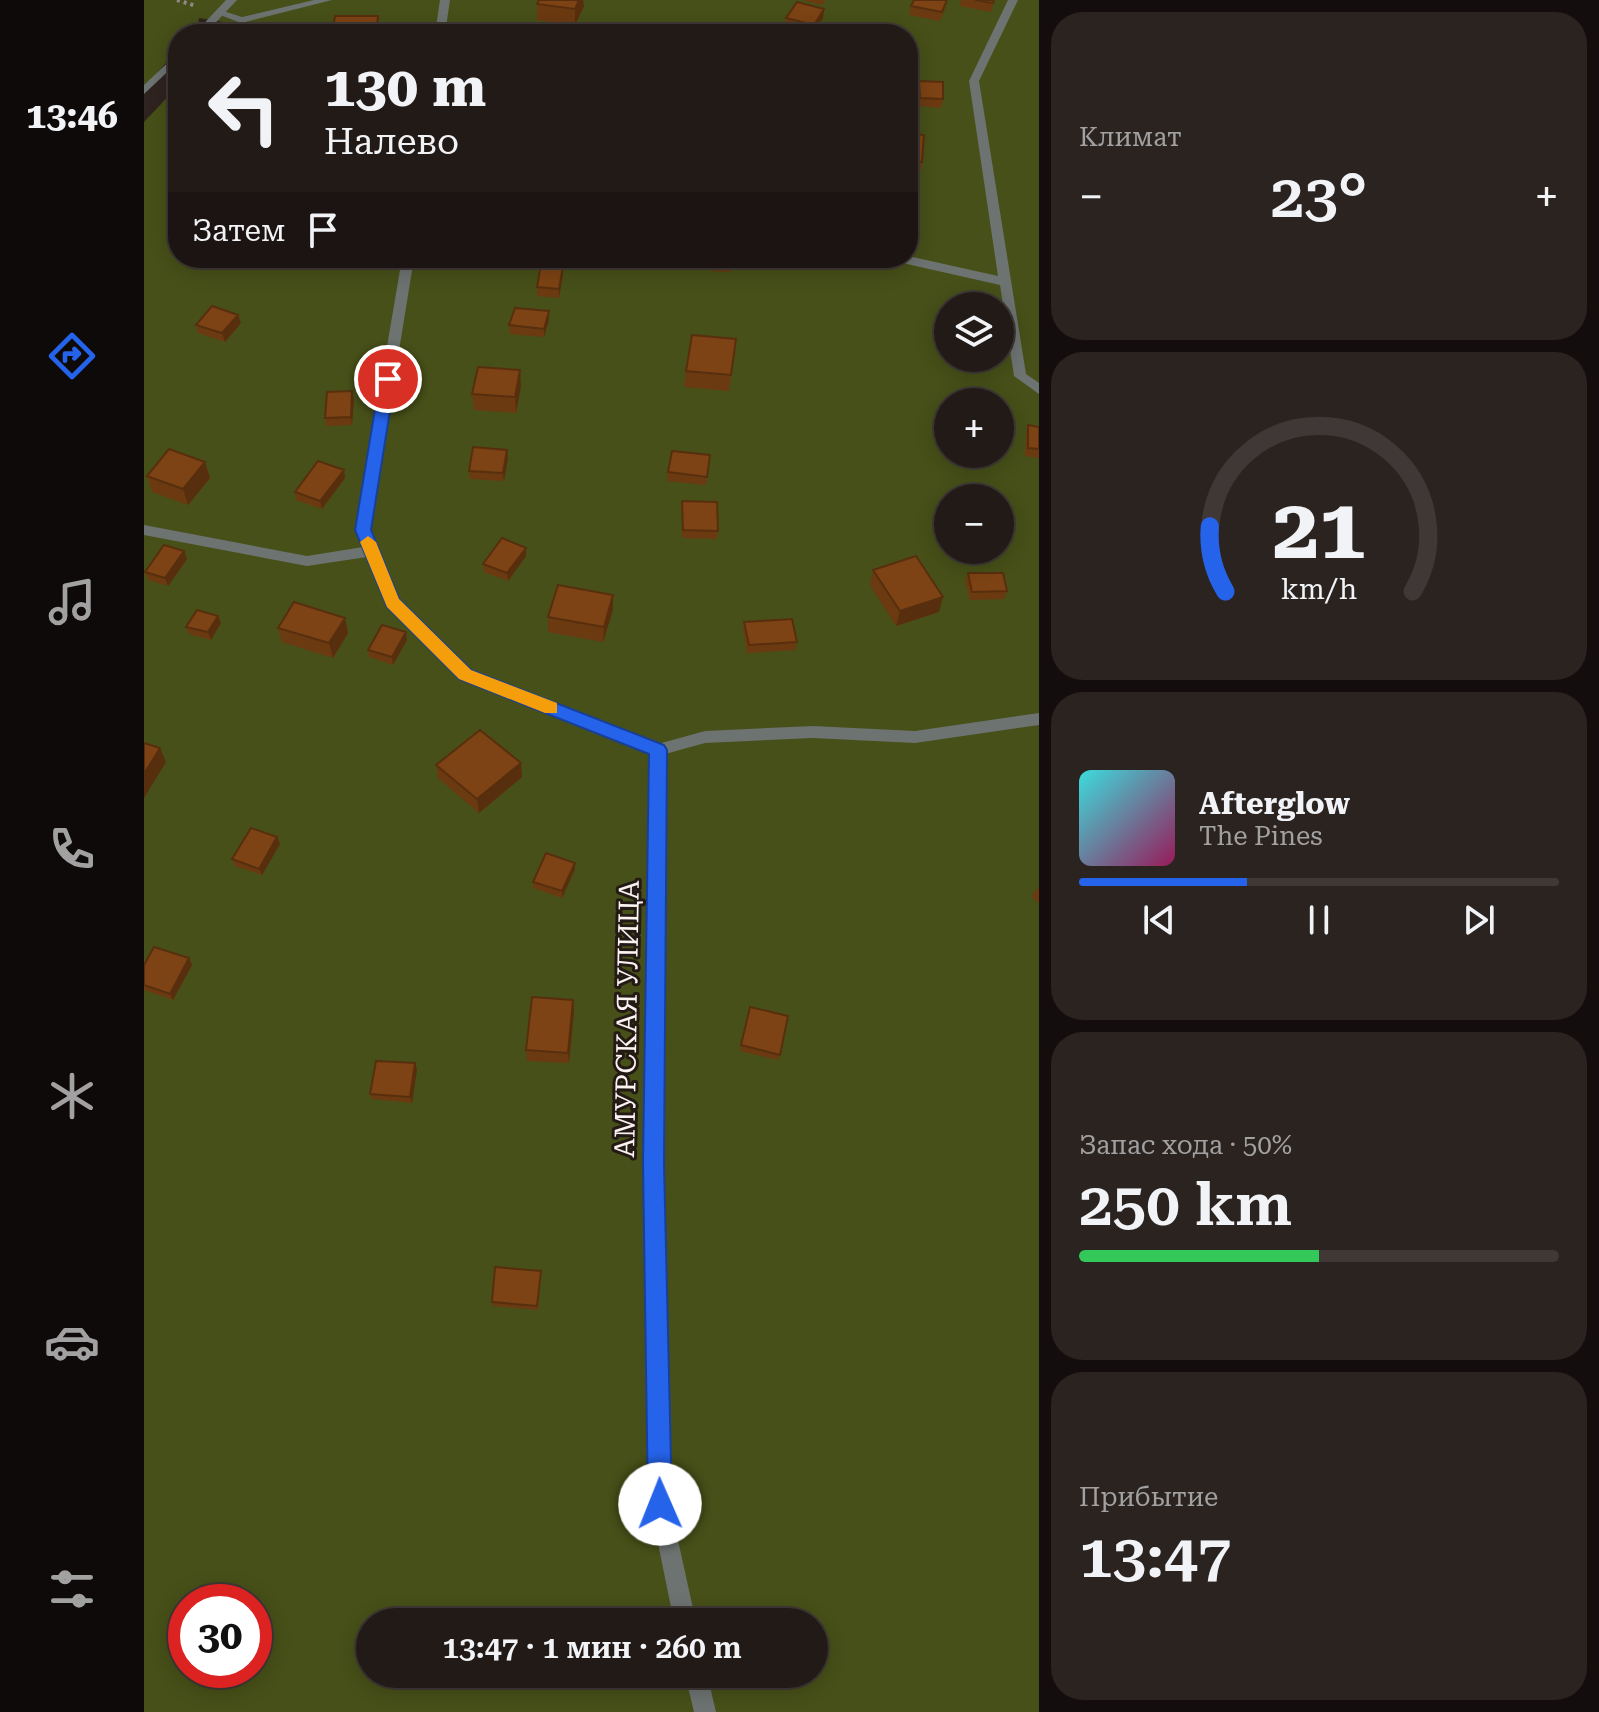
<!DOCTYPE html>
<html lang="ru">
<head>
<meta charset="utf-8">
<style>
  :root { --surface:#221a17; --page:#2a2320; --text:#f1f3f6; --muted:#a2a1a1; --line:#3f3836; --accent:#2563eb }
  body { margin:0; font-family:"Roboto Serif",serif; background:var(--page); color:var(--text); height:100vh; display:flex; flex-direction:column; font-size:30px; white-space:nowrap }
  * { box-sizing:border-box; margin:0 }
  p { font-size:26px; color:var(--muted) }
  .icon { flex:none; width:44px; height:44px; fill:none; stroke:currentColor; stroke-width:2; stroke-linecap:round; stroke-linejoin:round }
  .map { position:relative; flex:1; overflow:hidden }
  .panel { display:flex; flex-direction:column; gap:12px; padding:12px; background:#130e0d; width:560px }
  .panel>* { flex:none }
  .hud { position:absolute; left:24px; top:24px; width:750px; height:244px; border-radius:32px; box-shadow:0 4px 20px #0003,0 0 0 2px var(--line); background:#221a17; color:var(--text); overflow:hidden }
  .buttons { position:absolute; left:790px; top:292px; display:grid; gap:16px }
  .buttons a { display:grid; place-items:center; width:80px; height:80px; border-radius:50%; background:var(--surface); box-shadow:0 4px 20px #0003,0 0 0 2px var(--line); font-size:40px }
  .speed { position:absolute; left:24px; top:1584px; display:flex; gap:16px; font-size:40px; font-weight:700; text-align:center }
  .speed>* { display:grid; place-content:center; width:104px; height:104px; border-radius:50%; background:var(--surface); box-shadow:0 4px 20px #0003,0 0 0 2px var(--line); line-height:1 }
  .speed .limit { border:12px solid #d22; background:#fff; color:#111 }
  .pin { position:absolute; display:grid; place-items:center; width:68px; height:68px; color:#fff; margin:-34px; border:4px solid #fff; border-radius:50%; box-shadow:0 2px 8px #0007 }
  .me { position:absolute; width:88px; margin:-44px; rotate:359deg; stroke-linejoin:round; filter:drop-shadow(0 0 6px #0008) }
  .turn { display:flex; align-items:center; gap:28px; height:168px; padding:0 24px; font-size:36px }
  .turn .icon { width:104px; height:104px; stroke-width:2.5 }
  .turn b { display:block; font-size:56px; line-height:68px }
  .then { display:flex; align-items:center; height:76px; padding:0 24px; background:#0003; gap:16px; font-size:30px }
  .big { font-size:60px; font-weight:600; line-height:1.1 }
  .panel .tile { flex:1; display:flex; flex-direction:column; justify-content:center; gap:12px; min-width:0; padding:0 28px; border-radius:32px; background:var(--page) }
  .panel .dial { align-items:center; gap:0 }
  .dial svg { height:208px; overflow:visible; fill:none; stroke:var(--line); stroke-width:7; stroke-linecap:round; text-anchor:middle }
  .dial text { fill:var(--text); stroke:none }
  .song { display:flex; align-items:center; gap:24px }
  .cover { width:96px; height:96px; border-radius:12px; background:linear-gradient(135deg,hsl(180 70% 55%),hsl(330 70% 35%)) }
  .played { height:8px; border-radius:4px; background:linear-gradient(90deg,var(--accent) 35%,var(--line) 35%) }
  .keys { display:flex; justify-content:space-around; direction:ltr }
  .heat { display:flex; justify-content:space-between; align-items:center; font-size:44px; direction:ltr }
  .charge { height:12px; border-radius:6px; background:linear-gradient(90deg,#34c759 50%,var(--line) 0) }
  .trip { position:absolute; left:212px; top:1608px; width:472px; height:80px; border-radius:40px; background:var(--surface); box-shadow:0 4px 20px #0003,0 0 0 2px var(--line); font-weight:600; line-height:80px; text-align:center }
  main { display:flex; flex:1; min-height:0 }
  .dock { display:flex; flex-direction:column; width:144px; justify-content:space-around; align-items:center; background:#0e0a09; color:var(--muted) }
  .dock .icon { width:56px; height:56px }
  .dock .active { color:var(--accent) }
  .dock b { font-size:36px; color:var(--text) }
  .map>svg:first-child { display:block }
  .green { fill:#475018; fill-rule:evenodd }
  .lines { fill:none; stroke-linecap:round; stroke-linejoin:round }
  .path { stroke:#938986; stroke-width:4; stroke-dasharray:3 4; stroke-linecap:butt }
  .lane { fill:#6c7371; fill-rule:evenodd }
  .street { fill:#6c7371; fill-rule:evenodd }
  .wall { fill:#6c3a11 }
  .shaded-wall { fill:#582f0e }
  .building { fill:#7d4314; stroke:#582f0e; stroke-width:2 }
  .route { fill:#2563eb; stroke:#184099; stroke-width:2 }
  .slow { fill:#f59e0b }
  .labels { text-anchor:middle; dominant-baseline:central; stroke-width:6; stroke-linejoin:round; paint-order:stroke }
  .street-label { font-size:28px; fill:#fbf3f0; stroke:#241a15 }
</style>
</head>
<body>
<main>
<nav class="dock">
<b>13:46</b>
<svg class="icon active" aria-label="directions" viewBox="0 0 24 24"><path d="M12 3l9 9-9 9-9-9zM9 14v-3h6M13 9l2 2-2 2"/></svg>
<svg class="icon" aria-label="music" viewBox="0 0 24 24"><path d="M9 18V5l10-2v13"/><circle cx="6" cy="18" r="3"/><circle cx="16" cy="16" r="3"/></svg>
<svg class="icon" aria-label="phone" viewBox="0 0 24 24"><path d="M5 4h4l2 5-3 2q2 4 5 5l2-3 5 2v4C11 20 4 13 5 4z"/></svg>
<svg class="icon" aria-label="climate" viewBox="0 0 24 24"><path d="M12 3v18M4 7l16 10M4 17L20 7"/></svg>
<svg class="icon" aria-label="car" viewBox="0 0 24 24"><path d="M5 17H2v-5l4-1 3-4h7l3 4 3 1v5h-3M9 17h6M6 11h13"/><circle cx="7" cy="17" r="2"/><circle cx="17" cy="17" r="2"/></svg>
<svg class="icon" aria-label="filters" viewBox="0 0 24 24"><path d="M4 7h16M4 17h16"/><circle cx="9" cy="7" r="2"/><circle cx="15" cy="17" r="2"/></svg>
</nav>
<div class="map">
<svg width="895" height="1712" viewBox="0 0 895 1712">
  <rect width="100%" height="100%" fill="#2e231f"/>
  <path class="green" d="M 0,0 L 895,0 L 895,1712 L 0,1712 L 0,122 L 34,86 L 34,258 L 764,258 L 764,34 L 84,34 L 92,24 L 55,18 L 54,26 L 47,34 L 34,34 L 34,49 L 0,88 ZM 804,306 L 856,306 L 856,358 L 804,358 ZM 804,402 L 856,402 L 856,454 L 804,454 ZM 804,498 L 856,498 L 856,550 L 804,550 ZM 42,1602 L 110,1602 L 110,1670 L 42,1670 ZM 226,1622 L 670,1622 L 670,1674 L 226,1674 Z"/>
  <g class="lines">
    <path class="path" d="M 33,0 L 52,6"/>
    <path class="lane" d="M 170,0 L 188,0 L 97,23 L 71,13 L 76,10 L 98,17 Z
      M 296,0 L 306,0 L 301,34 L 291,34 Z
      M 864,0 L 874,0 L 835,81 L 882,374 L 895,383 L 895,394 L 870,376 L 856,285 L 754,262 L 748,258 L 764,256 L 854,276 L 825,81 Z
      M 258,258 L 270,258 L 226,530 L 254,599 L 326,670 L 514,744 L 561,731 L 669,726 L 771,731 L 895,713 L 895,725 L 771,743 L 669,738 L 561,743 L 514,756 L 316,678 L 243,606 L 223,557 L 163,566 L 0,535 L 0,525 L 163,556 L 219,547 L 212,530 Z"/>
    <path class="street" d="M 82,0 L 93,0 L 61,34 L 50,34 Z
      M 34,53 L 34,62 L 0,94 L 0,85 Z
      M 514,744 L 519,746 L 522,750 L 519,1163 L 526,1504 L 552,1622 L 530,1622 L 506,1504 L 501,1163 L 506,750 L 509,746 Z
      M 541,1674 L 563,1674 L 572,1712 L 550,1712 Z"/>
  </g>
  <path class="wall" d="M 395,0 L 439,0 L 440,6 L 431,25 L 393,20 L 393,4 Z
    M 659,0 L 681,0 L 678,5 Z
    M 803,0 L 801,9 L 796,21 L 765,15 L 767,6 Z
    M 817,0 L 850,0 L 847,12 L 816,6 Z
    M 680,9 L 679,18 L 669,33 L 641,27 L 642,18 Z
    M 775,81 L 799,99 L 797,108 L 774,106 L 774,89 Z
    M 764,133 L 778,162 L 777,170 L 764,169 Z
    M 589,258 L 587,272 L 567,271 L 568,262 Z
    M 419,266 L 419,274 L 415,298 L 393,296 L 393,287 Z
    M 405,311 L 405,320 L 400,337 L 366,334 L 365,325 Z
    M 97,323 L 81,342 L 54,333 L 52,325 Z
    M 592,339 L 585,391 L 540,387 L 542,371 Z
    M 377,386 L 372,413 L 330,410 L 328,394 Z
    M 210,400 L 208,425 L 182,426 L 181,418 Z
    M 884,425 L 895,427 L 895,458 L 881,456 L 882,434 Z
    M 566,455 L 562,485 L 523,481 L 524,472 Z
    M 364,458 L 360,481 L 326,479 L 325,471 Z
    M 61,462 L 66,478 L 44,505 L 8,492 L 3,476 Z
    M 201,478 L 178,509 L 152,500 L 151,492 Z
    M 538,501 L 574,531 L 573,539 L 538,538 Z
    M 40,551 L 43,559 L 24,586 L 4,580 L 1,572 Z
    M 382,556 L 364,581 L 340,572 L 339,564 Z
    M 729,570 L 795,612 L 752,626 L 726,585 Z
    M 824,573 L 863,591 L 860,599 L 826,600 L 821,581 Z
    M 469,610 L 459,642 L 404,632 L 404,617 Z
    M 74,616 L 77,623 L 67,640 L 45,634 L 42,627 Z
    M 201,618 L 204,633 L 189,658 L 138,642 L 134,628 Z
    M 600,622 L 653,642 L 651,650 L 603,653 L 599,629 Z
    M 263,640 L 249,665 L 225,657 L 224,650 Z
    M 377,763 L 378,777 L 335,813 L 294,778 L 292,765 Z
    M 133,837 L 136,844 L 118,875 L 91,866 L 88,859 Z
    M 431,869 L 418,898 L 389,888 L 389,882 Z
    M 895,887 L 895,903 L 888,897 L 891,891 Z
    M 45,958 L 48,965 L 29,1000 L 0,990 L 0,965 Z
    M 429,1000 L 430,1012 L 425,1063 L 383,1061 L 382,1050 Z
    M 606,1007 L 644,1016 L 634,1060 L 596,1051 Z
    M 271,1063 L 273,1069 L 268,1103 L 228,1099 L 226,1094 Z
    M 397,1276 L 394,1310 L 349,1306 L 348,1302 Z"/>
  <path class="shaded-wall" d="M 435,0 L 439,0 L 440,6 L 431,25 L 431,9 Z
    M 680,9 L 679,18 L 669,33 L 670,25 Z
    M 234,16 L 236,34 L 232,34 Z
    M 419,266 L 419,274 L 415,298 L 415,289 Z
    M 405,311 L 405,320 L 400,337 L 400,329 Z
    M 94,315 L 97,323 L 81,342 L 78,333 Z
    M 376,370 L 377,386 L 372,413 L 371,397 Z
    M 208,391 L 210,400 L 208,425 L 207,417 Z
    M 363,450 L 364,458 L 360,481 L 359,473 Z
    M 61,462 L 66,478 L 44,505 L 39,489 Z
    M 200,470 L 201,478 L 178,509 L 176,501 Z
    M 382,548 L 382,556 L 364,581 L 363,573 Z
    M 40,551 L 43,559 L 24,586 L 21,578 Z
    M 469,595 L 469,610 L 459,642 L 460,627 Z
    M 799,597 L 795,612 L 752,626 L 756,611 Z
    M 74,616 L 77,623 L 67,640 L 64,632 Z
    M 201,618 L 204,633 L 189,658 L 185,643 Z
    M 262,632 L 263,640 L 249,665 L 248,657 Z
    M 16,748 L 22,762 L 0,798 L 0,774 Z
    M 377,763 L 378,777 L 335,813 L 333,799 Z
    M 133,837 L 136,844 L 118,875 L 115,869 Z
    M 431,863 L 431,869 L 418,898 L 418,891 Z
    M 45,958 L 48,965 L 29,1000 L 26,994 Z
    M 429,1000 L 430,1012 L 425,1063 L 424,1053 Z
    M 271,1063 L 273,1069 L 268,1103 L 266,1097 Z"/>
  <path class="building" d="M 395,0 L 435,0 L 431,9 L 393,4 Z
    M 770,0 L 803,0 L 798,12 L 767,6 Z
    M 831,0 L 850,0 L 849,3 Z
    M 653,2 L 680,9 L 670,25 L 642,18 Z
    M 191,16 L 234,16 L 232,34 L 188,34 Z
    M 775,81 L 799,82 L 799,99 L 776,98 Z
    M 764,133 L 780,135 L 778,162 L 764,161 Z
    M 569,258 L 589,258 L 588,264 L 568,262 Z
    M 397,264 L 419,266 L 415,289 L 393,287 Z
    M 68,306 L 94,315 L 78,333 L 52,325 Z
    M 371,308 L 405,311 L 400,329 L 365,325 Z
    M 548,335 L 592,339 L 587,375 L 542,371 Z
    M 334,367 L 376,370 L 371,397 L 328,394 Z
    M 208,391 L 207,417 L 181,418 L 183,392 Z
    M 884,425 L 895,427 L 895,449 L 884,448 Z
    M 329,447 L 363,450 L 359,473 L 325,471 Z
    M 25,449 L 61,462 L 39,489 L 3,476 Z
    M 528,451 L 566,455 L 563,477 L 524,472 Z
    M 174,461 L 200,470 L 176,501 L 151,492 Z
    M 538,501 L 573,502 L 574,531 L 539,530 Z
    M 358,538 L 382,548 L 363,573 L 339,564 Z
    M 20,545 L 40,551 L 21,578 L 1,572 Z
    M 772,556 L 799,597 L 756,611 L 729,570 Z
    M 824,573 L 859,573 L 863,591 L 828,592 Z
    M 414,585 L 469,595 L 460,627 L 404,617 Z
    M 150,602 L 201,618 L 185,643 L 134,628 Z
    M 53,610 L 74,616 L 64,632 L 42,627 Z
    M 648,619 L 653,642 L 605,645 L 600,622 Z
    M 238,625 L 262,632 L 248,657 L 224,650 Z
    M 336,730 L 377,763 L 333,799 L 292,765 Z
    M 0,743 L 16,748 L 0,774 Z
    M 107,828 L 133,837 L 115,869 L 88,859 Z
    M 402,853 L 431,863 L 418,891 L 389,882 Z
    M 10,947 L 45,958 L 26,994 L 0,985 L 0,965 Z
    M 388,997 L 429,1000 L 424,1053 L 382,1050 Z
    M 606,1007 L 644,1016 L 636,1055 L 597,1045 Z
    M 232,1061 L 271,1063 L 266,1097 L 226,1094 Z
    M 351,1267 L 397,1271 L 393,1306 L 348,1302 Z"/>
  <path class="route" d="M 244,374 L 251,379 L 227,530 L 255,599 L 327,670 L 520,745 L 523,750 L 520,1163 L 528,1504 L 524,1513 L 516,1516 L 508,1513 L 504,1504 L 499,1163 L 505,754 L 315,679 L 243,607 L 211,530 L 236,379 Z"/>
  <path class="slow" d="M 224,536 L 232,542 L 255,599 L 327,670 L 413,703 L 413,713 L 401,713 L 315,679 L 243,607 L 216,542 Z"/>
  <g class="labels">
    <g class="street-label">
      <text transform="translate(483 1019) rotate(-89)">АМУРСКАЯ УЛИЦА</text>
    </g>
  </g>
</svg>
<div class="buttons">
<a><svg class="icon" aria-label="layers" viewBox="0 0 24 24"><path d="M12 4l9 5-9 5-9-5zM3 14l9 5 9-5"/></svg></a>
<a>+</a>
<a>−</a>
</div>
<div class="speed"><div class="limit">30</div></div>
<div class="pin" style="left:244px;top:379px;background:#d93025"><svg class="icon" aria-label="arrive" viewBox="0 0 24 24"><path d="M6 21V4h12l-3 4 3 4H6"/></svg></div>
<svg class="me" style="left:516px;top:1504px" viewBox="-20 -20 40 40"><circle r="19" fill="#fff"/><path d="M0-13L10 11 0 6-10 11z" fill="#2563eb"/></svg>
<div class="trip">13:47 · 1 мин · 260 m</div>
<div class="hud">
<div class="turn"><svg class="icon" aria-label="left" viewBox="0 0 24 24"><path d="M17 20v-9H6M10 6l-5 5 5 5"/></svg><div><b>130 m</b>Налево</div></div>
<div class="then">Затем<svg class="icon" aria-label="arrive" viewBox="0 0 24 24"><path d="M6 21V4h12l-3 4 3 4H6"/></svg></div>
</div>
</div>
<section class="panel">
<div class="tile"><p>Климат</p>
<div class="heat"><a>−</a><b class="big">23°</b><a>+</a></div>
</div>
<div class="tile dial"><svg viewBox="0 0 100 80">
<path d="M14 69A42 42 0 1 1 86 69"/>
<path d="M14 69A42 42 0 0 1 8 44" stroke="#2563eb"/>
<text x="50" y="56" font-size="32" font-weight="700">21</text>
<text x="50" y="72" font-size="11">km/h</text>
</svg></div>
<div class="tile">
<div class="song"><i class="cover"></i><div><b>Afterglow</b><p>The Pines</p></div></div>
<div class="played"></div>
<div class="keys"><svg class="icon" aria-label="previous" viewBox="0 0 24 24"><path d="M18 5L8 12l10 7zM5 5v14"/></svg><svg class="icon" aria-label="pause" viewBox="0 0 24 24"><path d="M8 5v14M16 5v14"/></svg><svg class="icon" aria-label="next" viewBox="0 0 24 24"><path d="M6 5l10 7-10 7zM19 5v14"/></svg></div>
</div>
<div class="tile"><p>Запас хода · 50%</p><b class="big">250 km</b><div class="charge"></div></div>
<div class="tile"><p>Прибытие</p><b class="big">13:47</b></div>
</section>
</main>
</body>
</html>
